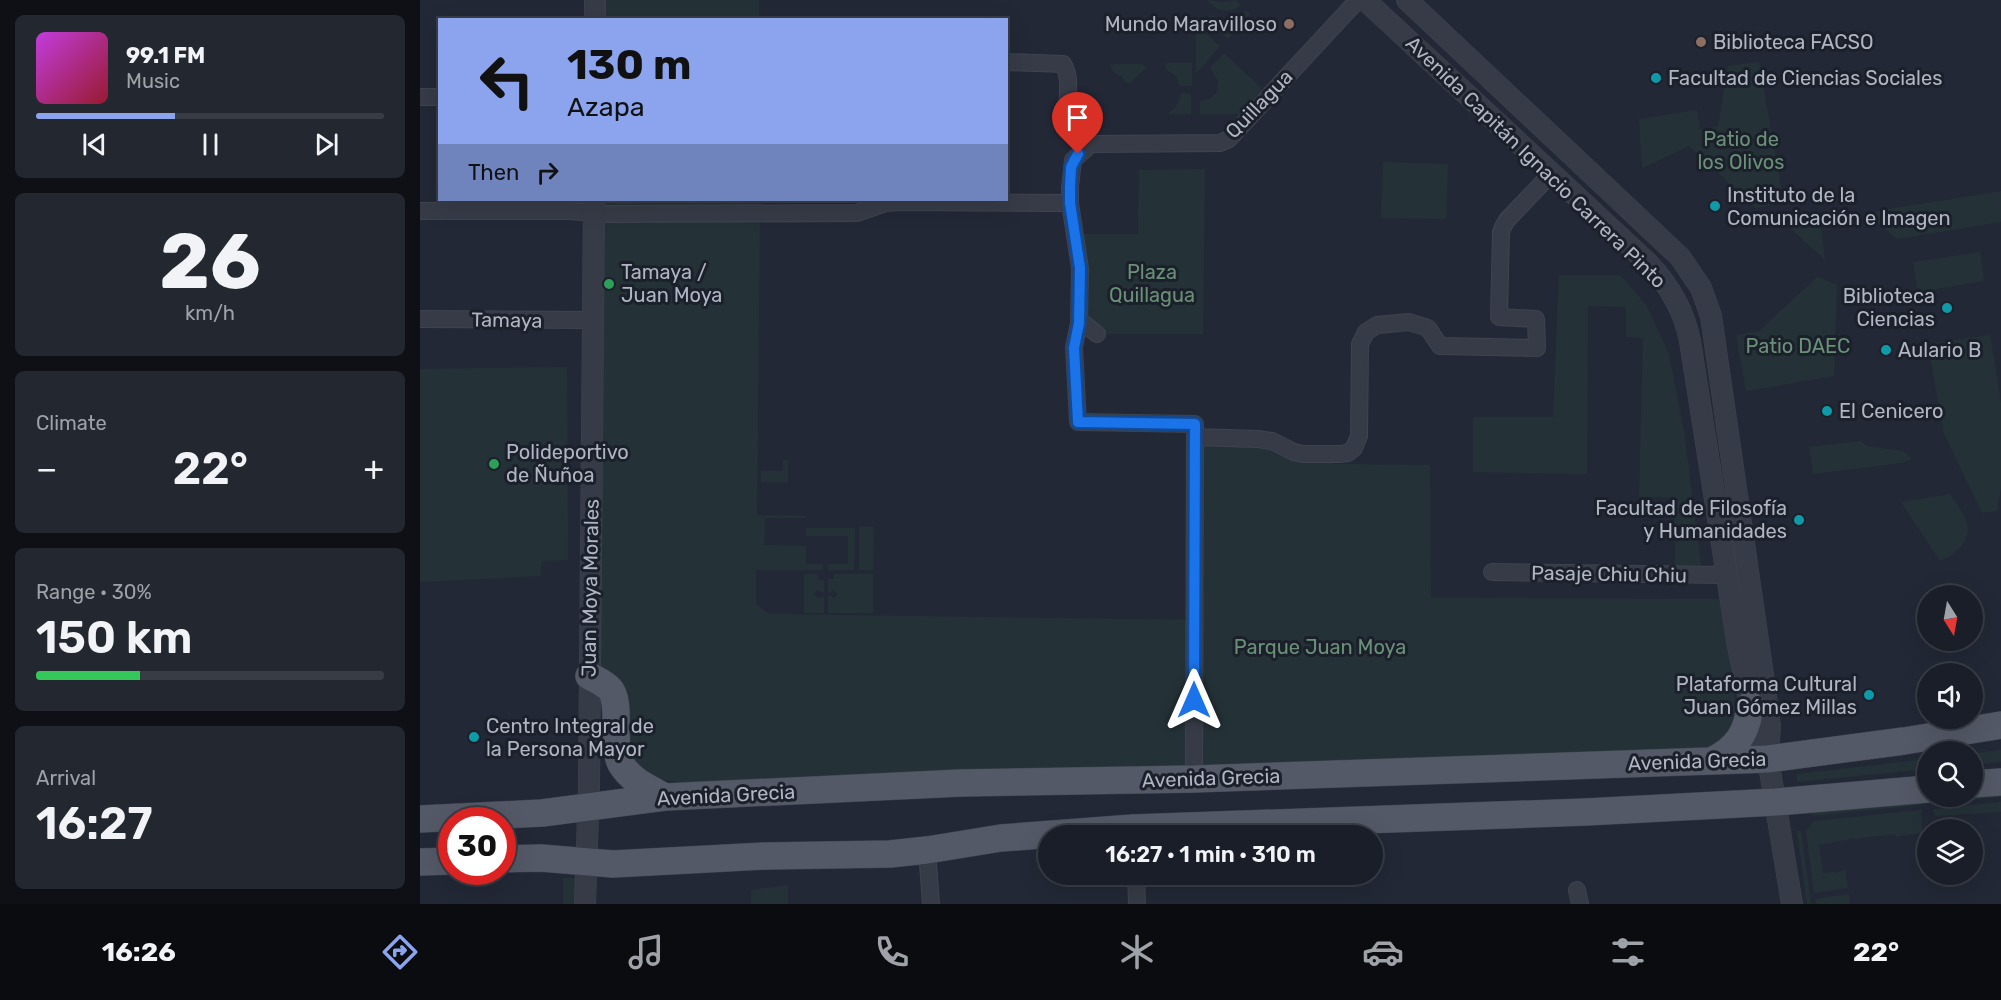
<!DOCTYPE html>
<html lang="en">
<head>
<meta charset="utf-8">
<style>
  :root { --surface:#1a1e28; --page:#232730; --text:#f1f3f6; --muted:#9fa2a8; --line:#383c45; --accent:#8ba4ed }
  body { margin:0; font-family:Rubik,sans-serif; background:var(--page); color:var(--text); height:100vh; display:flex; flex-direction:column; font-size:22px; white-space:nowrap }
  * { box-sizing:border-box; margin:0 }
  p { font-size:20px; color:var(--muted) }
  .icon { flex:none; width:33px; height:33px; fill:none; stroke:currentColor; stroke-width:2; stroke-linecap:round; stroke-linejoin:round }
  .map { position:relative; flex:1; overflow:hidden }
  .drawer { display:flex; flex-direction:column; gap:15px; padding:15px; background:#0e1016; width:420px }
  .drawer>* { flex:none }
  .banner { position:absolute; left:18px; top:18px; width:570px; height:183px; border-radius:0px; box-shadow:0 6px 24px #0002,0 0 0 2px var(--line); background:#8ba4ed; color:#111; overflow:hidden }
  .needle { width:39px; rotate:169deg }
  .fabs { position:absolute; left:1497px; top:585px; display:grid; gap:12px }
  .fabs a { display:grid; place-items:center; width:66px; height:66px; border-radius:50%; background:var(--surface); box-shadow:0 6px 24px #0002,0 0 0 2px var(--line); font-size:30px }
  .speed { position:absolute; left:18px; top:807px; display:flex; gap:12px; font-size:30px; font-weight:700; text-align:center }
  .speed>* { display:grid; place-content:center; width:78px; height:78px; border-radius:50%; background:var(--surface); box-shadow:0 6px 24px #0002,0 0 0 2px var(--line); line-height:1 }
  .speed .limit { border:9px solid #d22; background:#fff; color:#111 }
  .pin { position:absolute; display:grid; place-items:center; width:51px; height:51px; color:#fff; margin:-62px -26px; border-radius:50% 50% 50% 0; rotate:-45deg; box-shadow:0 0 6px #0007 }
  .pin .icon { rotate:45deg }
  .me { position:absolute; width:66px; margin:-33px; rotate:0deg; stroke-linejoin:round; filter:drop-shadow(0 0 4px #0008) }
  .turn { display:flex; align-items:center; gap:21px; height:126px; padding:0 30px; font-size:27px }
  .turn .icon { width:78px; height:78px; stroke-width:2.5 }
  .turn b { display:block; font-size:42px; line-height:51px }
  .then { display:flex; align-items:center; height:57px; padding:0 30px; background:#0003; gap:12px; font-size:22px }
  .big { font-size:45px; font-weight:600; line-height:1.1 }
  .drawer .tile { flex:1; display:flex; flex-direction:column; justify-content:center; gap:9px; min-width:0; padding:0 21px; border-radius:9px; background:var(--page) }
  .drawer .dial { align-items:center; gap:0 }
  .dial b { font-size:78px; line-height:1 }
  .song { display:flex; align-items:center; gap:18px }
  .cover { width:72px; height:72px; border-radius:9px; background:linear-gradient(135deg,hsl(290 70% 55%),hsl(350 70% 35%)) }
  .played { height:6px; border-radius:3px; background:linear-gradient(90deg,var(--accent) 40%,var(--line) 40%) }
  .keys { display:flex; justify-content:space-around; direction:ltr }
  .heat { display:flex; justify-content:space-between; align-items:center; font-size:33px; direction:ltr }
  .charge { height:9px; border-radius:4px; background:linear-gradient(90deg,#34c759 30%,var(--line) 0) }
  .trip { position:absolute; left:618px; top:825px; width:345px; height:60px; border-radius:30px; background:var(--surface); box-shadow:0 6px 24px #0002,0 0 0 2px var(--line); font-weight:600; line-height:60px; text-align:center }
  .tab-bar { display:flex; height:96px; justify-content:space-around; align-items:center; background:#0a0c10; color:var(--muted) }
  .tab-bar .icon { width:42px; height:42px }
  .tab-bar .active { color:var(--accent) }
  .tab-bar b { font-size:27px; color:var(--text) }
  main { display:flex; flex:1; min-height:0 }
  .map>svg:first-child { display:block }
  .green { fill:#243237 }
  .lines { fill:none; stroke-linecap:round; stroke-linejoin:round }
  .minor-casing { stroke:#3f4450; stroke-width:18 }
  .tertiary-casing { stroke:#3f4450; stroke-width:22 }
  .primary-casing { stroke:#3f4450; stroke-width:28 }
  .minor { stroke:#363b47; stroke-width:16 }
  .tertiary { stroke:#363b47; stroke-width:21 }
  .primary { stroke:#545967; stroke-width:27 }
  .route-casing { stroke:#114b97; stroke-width:15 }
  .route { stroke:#1a73e8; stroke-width:10 }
  .education-dot { fill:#8d6e63; stroke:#1b202b; stroke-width:2 }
  .culture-dot { fill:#0f9aa8; stroke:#1b202b; stroke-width:2 }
  .leisure-dot { fill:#2e9e5b; stroke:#1b202b; stroke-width:2 }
  .labels { text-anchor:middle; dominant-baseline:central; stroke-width:6; stroke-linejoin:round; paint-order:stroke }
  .poi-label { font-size:20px; fill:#b0b5c3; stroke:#1b202b; text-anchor:start }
  .street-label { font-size:20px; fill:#b0b5c3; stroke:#1b202b }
  .park-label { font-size:20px; fill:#6a9178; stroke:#1b202b }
</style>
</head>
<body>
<main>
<section class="drawer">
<div class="tile">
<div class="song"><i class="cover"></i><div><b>99.1 FM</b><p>Music</p></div></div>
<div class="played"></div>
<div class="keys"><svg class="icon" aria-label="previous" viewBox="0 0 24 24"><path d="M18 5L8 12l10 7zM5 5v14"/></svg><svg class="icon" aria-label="pause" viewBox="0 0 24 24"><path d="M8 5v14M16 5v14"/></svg><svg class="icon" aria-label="next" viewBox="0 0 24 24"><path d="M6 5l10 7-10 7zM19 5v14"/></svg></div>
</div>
<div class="tile dial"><b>26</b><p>km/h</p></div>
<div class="tile"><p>Climate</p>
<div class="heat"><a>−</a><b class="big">22°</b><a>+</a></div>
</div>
<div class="tile"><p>Range · 30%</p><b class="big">150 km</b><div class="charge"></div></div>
<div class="tile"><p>Arrival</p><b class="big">16:27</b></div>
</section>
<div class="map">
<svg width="1581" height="904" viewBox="0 0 1581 904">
  <rect width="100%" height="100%" fill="#232836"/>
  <path class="green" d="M 185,0 L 339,0 L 339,19 L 185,20 Z
    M 787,0 L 806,2 L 816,0 L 821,5 C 809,14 796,12 787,0 Z
    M 826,10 L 830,14 L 808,39 L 786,23 L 790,15 C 810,21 809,28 826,10 Z
    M 776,25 L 800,46 L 776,74 Z
    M 804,53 L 842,89 L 820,114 L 780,114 L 780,101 L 789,99 L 797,92 L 798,81 L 790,68 Z
    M 1339,62 L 1364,203 L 1336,208 L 1269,146 L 1222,168 L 1219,119 L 1277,110 L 1280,129 L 1298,126 L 1308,66 Z
    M 746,63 L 772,63 L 772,86 L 760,86 L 756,76 L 746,69 Z
    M 690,64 L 723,64 L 726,68 L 711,82 L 706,83 L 701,76 L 693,72 Z
    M 761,93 L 771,94 L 771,114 L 749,114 L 749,112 C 757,108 759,102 761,93 Z
    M 963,162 L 1028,164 L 1026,219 L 961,218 Z
    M 785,169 L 783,334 L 681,334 L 662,315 L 659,234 L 718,234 L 719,170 Z
    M 1581,191 L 1581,222 L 1477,239 L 1445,213 Z
    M 183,200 L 340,200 L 337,515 L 386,516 L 386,518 L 345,518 L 344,545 L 386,546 L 386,564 L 403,564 L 403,570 L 336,570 L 336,604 L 349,614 L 782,620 L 783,443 L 836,444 L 874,460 L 913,461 L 914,464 L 1010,465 L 1011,598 L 1301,599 L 1319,725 L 1301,752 L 264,783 L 233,778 L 212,762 L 181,669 L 178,635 Z
    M 1366,224 L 1401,227 L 1405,260 Z
    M 1560,252 L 1564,281 L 1498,292 L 1493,262 Z
    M 1139,275 L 1200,275 L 1227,306 L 1249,354 L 1264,431 L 1281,565 L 1255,565 L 1255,497 L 1219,497 L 1223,338 L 1206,337 L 1206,307 L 1168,306 L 1167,474 L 1053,472 L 1053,417 L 1133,417 Z
    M 1397,277 L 1417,285 L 1414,376 L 1326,391 L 1316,335 L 1339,331 Z
    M 1570,335 L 1581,403 L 1581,488 L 1577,511 L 1562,513 L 1524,434 L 1508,344 Z
    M 147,367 L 148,560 L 122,561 L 120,576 L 0,582 L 0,369 Z
    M 1441,441 L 1447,446 L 1483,451 L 1492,459 L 1482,463 L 1393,474 L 1389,447 Z
    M 363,460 L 368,460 L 368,482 L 341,482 L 341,471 L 363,471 Z
    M 1530,494 C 1535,502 1545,514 1547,524 C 1551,543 1534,555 1520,561 L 1481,502 Z
    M 439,527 L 454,527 L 453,570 L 439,570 Z
    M 386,528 L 435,528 L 434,570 L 408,570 L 408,564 L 428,564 L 428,536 L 386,536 Z
    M 384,574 L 398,574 L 398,580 L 404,580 L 404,593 L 397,590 L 394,594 L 397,598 L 404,596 L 404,613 L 384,613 Z
    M 414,574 L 453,574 L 453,613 L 408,613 L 408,595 L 414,598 L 418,594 L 414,590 L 408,593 L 408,579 L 414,579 Z
    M 1581,750 L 1581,762 L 1553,765 L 1553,753 Z
    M 1507,759 L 1507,769 L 1377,782 L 1376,774 Z
    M 1581,791 L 1581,797 L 1513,804 L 1512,798 L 1552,796 Z
    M 1501,799 L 1501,805 L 1392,816 L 1391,810 Z
    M 1581,802 L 1581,812 L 1514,816 L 1513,809 Z
    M 1501,810 L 1502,833 L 1476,837 L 1475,834 L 1434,839 L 1434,838 L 1399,845 L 1403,873 L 1415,872 L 1415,873 L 1425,870 L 1428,888 L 1394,893 L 1386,831 L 1394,821 Z
    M 1377,831 L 1381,831 L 1391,904 L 1387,904 Z
    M 143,878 L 159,878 L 158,904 L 143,904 Z
    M 368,885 L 368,904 L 331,904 L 331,890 Z
    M 1429,894 L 1430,904 L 1396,904 L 1395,899 Z"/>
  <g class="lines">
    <g class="minor-casing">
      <path id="minor" d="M 586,62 L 643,64 C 655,84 641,105 652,124 C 656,131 665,138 671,144
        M 0,97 L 20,97
        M 0,211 L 150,211 L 188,214 L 437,213 L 466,203 L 479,202 L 650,203
        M 0,319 L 173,320
        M 659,320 L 677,334
        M 775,437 L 838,439 L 852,441 L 874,452 L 883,454 L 920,454 L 928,453 L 934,448 L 939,436 L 940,344 L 946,332 L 957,325 L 989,322 L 1008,328 L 1020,346 L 1117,348 L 1116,319 L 1079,317 L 1081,232 L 1083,227 L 1087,220 L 1131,174
        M 1072,572 L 1307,575
        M 774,779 L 775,424 L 658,422 L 654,347 L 659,323 L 660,268 L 650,203 L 650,187 L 653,160 L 671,144 L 800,143 L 809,139 L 938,0
        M 507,850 L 511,904
        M 716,874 L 717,904
        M 1157,890 L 1160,904"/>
    </g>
    <g class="tertiary-casing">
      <path id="tertiary" d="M 945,0 L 1228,263 C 1250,286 1264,310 1270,341 L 1318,646 L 1330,705 L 1337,732 L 1348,759 L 1372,904
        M 987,0 L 1260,257 L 1281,288 L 1291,316 L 1342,668 L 1350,726 L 1348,754
        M 175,20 L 175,0
        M 165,904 L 169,786 L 174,200"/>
    </g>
    <g class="primary-casing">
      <path id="primary" d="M 169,676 C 176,679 183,683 189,688 C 203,702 190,743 201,764 C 211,781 229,788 245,797
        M 1291,761 C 1316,750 1328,732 1330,705
        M 1552,784 L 1581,782
        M 0,819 L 122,813 L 245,797 L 541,783 L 774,779 L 1348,759 L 1484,741 L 1581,725
        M 82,859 L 121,858 L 193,864 L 346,856 L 470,854 L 507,850 L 581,838 L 713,828 L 1166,812 L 1356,802 L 1508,789
        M 0,862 L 32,861"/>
    </g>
    <use href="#minor" class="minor"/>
    <use href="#tertiary" class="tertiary"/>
    <use href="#primary" class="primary"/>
  </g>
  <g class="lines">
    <g class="route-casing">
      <path id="route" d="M 658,154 L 651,167 L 650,187 L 650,203 L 660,268 L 659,323 L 654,348 L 658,422 L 775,424 L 774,700"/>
    </g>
    <use href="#route" class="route"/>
  </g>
  <g class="education-dot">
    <circle cx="869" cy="24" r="6"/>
    <circle cx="1281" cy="42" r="6"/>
  </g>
  <g class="culture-dot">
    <circle cx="1236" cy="78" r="6"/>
    <circle cx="1295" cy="206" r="6"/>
    <circle cx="1527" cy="308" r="6"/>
    <circle cx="1466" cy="350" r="6"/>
    <circle cx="1407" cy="411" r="6"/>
    <circle cx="1379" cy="520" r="6"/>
    <circle cx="1449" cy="695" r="6"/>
    <circle cx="54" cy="737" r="6"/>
  </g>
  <g class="leisure-dot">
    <circle cx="189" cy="284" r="6"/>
    <circle cx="74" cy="464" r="6"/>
  </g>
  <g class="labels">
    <g class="poi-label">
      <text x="857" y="24" text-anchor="end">Mundo Maravilloso</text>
      <text x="1293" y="42">Biblioteca FACSO</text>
      <text x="1248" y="78">Facultad de Ciencias Sociales</text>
      <text x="1307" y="195">Instituto de la<tspan x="1307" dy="23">Comunicación e Imagen</tspan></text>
      <text x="201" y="272">Tamaya /<tspan x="201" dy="23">Juan Moya</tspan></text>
      <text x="1515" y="296" text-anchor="end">Biblioteca<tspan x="1515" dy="23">Ciencias</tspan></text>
      <text x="1478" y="350">Aulario B</text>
      <text x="1419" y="411">El Cenicero</text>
      <text x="86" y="452">Polideportivo<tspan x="86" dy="23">de Ñuñoa</tspan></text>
      <text x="1367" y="508" text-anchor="end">Facultad de Filosofía<tspan x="1367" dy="23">y Humanidades</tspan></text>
      <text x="1437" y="684" text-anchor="end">Plataforma Cultural<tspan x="1437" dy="23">Juan Gómez Millas</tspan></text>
      <text x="66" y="726">Centro Integral de<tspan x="66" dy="23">la Persona Mayor</tspan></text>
    </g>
    <g class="street-label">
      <text transform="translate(839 104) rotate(-46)">Quillagua</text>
      <text transform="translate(1116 162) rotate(44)">Avenida Capitán Ignacio Carrera Pinto</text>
      <text transform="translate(87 320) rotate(1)">Tamaya</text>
      <text transform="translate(1189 574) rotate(1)">Pasaje Chiu Chiu</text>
      <text transform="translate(170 588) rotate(-89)">Juan Moya Morales</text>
      <text transform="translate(1277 761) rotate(-2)">Avenida Grecia</text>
      <text transform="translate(791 778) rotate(-2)">Avenida Grecia</text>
      <text transform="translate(306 795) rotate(-3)">Avenida Grecia</text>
    </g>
    <g class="park-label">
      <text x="1321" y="139">Patio de<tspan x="1321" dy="23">los Olivos</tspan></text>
      <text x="732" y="272">Plaza<tspan x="732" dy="23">Quillagua</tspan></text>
      <text x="1378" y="346">Patio DAEC</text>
      <text x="900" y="647">Parque Juan Moya</text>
    </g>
  </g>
</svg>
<div class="fabs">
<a><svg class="needle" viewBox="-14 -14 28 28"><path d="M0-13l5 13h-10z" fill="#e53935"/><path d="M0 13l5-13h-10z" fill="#9fa2a8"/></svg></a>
<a><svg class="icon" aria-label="sound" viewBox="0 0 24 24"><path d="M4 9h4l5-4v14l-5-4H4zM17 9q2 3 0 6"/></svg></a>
<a><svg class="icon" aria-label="search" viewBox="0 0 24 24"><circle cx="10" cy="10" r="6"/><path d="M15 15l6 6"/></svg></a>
<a><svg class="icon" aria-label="layers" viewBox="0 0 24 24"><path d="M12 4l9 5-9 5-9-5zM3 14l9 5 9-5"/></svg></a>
</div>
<div class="speed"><div class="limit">30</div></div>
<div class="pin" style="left:658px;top:154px;background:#d93025"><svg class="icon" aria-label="arrive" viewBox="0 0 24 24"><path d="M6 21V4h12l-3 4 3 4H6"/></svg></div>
<svg class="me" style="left:774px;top:700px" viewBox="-20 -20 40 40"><path d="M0-17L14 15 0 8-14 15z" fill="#1a73e8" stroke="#fff" stroke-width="4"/></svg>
<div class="trip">16:27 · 1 min · 310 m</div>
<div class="banner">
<div class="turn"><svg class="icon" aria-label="left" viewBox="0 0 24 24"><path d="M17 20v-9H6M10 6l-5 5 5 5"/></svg><div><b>130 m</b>Azapa</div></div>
<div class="then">Then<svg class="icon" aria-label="right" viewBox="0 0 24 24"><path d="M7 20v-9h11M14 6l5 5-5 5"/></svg></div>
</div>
</div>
</main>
<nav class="tab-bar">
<b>16:26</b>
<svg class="icon active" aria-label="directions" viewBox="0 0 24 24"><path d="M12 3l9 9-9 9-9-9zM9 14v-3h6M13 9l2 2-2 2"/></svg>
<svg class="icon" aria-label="music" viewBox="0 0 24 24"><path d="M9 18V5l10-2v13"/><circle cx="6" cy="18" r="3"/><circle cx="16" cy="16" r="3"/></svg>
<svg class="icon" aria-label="phone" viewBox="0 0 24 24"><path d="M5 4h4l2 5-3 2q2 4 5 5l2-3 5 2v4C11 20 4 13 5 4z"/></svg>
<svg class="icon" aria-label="climate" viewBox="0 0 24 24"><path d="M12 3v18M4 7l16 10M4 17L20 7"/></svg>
<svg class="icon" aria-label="car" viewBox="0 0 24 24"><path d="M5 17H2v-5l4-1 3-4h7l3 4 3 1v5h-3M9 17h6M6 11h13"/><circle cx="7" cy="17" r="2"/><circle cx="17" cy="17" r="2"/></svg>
<svg class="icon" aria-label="filters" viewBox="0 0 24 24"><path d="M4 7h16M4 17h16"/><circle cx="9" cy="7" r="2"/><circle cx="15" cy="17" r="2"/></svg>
<b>22°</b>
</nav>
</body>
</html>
